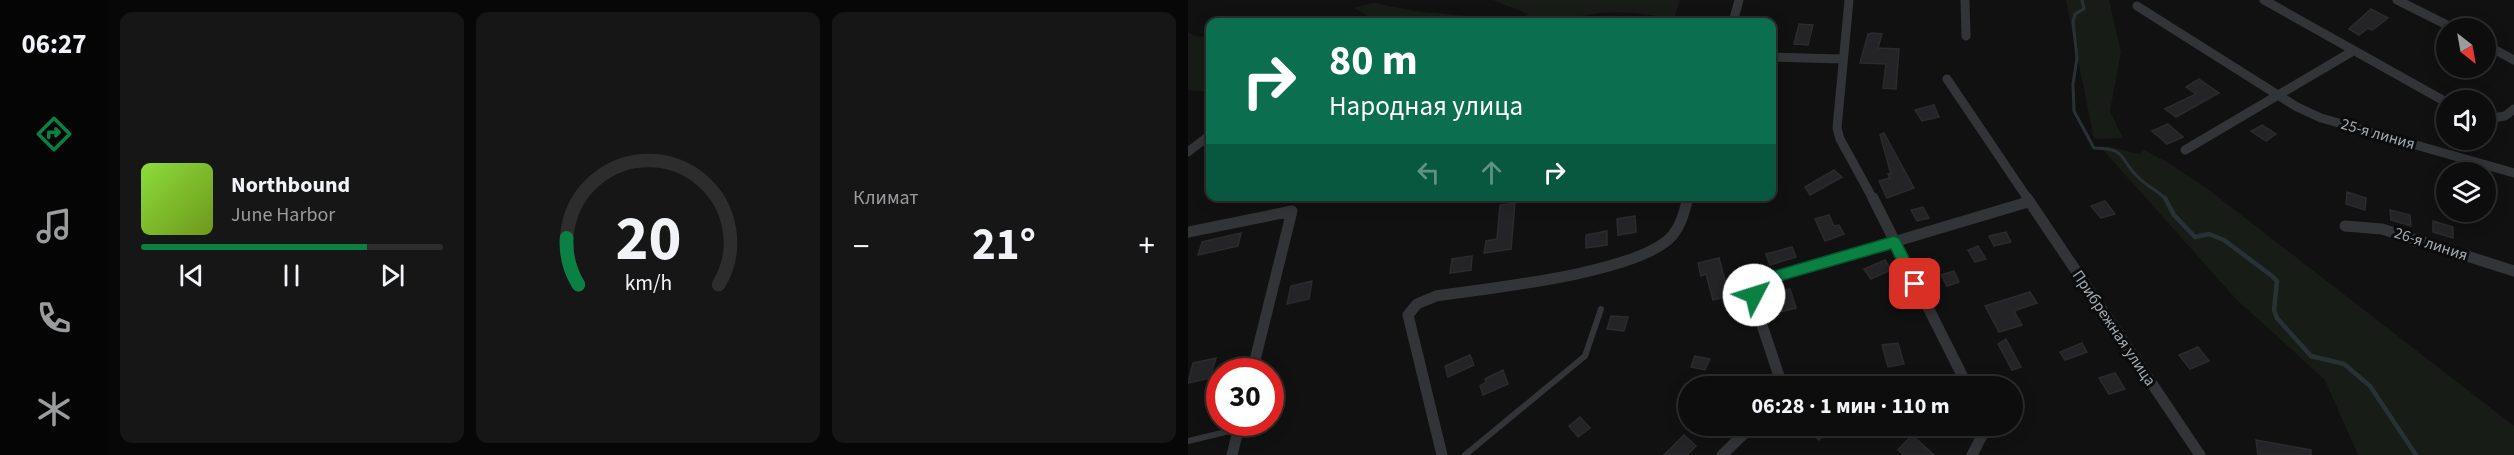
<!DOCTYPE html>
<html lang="ru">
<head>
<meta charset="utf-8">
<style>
  :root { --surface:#0d0d0e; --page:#161617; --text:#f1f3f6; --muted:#9a9c9e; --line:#2d2d2e; --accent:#0b8043 }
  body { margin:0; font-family:"Source Sans 3",sans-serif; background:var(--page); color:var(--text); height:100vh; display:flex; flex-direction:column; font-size:22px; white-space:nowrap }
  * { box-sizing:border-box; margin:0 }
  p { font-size:20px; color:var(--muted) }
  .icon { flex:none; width:33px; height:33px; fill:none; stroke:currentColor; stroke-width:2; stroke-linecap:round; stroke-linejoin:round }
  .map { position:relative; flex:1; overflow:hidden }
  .details { display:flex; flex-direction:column; gap:12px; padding:12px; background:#070708; width:1080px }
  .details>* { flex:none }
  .top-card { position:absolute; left:18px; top:18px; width:570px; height:183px; border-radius:12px; box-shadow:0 3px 15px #0003,0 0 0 2px var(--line); background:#0b6e4f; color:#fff; overflow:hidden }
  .needle { width:39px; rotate:149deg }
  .tools { position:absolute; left:1248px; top:18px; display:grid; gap:12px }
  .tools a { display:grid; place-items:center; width:60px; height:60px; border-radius:50%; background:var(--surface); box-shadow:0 3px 15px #0003,0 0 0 2px var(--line); font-size:30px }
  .speed { position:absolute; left:18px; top:358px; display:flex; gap:12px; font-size:30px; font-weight:700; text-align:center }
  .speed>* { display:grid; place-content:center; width:78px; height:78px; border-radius:50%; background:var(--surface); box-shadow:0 3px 15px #0003,0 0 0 2px var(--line); line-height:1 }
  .speed .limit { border:9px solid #d22; background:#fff; color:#111 }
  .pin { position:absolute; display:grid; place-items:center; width:51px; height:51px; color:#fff; margin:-26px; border-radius:12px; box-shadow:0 3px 9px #0006 }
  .me { position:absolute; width:66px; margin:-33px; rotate:50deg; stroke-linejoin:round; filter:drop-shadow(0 0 4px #0008) }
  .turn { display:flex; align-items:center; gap:21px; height:126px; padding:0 24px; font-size:27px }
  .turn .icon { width:78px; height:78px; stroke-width:2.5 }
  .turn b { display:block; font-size:42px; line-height:51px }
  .lanes { display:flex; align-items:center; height:57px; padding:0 24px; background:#0003; justify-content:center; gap:30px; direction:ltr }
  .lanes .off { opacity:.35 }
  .big { font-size:45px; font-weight:700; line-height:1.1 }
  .details .card { flex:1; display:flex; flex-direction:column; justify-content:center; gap:9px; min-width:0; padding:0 21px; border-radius:12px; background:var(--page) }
  .details .dial { align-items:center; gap:0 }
  .dial svg { height:156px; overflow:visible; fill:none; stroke:var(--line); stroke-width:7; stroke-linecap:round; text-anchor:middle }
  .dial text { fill:var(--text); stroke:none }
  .song { display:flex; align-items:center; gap:18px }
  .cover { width:72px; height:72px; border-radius:9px; background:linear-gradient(135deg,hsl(90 70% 55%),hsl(80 70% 35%)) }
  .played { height:6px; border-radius:3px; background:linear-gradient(90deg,var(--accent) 75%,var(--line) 75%) }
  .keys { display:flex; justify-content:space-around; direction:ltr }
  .heat { display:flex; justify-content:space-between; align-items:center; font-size:33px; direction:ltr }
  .details .tiles { flex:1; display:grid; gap:12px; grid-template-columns:repeat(3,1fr) }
  .trip { position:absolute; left:490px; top:376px; width:345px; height:60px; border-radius:30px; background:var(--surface); box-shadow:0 3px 15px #0003,0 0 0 2px var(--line); font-weight:700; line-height:60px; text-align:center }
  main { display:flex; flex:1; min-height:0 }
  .tab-bar { display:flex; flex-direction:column; width:108px; justify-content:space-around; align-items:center; background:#050506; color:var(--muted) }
  .tab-bar .icon { width:42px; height:42px }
  .tab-bar .on { color:var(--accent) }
  .tab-bar b { font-size:27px; color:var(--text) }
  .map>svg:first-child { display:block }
  .green { fill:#181c17 }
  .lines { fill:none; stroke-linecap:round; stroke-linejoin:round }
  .stream-far1 { stroke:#283235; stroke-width:3 }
  .stream { stroke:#283235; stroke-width:4.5 }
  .building { fill:#242426; stroke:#2b2b2e; stroke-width:1.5 }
  .service { stroke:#323437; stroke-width:6 }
  .minor-far1 { stroke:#323437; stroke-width:9 }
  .minor { stroke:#323437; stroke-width:11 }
  .route { fill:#0b8043; stroke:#07532c; stroke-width:1.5 }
  .labels { text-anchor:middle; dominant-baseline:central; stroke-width:6; stroke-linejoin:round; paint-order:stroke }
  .street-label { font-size:16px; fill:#a3abb2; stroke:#0c0c0d }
</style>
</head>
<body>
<main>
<nav class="tab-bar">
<b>06:27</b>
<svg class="icon on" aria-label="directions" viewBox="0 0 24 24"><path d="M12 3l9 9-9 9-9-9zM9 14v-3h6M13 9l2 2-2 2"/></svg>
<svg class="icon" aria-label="music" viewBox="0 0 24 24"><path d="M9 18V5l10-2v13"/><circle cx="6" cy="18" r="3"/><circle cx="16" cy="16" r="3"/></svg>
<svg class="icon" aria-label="phone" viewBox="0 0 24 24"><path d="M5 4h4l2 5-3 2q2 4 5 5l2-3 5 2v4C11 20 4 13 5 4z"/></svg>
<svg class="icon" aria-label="climate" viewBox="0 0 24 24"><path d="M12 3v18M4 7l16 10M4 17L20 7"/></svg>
</nav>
<section class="details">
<div class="tiles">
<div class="card">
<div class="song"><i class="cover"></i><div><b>Northbound</b><p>June Harbor</p></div></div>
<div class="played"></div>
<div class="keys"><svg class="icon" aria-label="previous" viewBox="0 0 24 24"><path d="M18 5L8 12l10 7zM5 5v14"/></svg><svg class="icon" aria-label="pause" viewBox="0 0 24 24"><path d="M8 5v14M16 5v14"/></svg><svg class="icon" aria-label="next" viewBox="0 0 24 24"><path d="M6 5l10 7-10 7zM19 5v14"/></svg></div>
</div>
<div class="card dial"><svg viewBox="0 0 100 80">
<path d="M14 69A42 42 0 1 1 86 69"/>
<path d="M14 69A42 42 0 0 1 8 45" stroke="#0b8043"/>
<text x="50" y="56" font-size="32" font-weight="700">20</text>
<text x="50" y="72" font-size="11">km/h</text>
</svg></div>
<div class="card"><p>Климат</p>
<div class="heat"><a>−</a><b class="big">21°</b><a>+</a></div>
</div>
</div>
</section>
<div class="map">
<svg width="1326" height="455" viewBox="0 0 1326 455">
  <rect width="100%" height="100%" fill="#111112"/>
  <path class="green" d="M 305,0 L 492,0 L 486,19 C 441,11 416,8 372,22 L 190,22 L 166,8 L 186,3 L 227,11 L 329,21 L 340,14 Z
    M 878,0 L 921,0 L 933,52 L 922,111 L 935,138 L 906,139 Z
    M 0,32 L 6,36 L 22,37 L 22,92 L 0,90 Z
    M 919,146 L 951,154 L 956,150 L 979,162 L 1021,190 L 1326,426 L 1326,455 L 1170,455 L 1137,380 L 1048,299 L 916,151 Z"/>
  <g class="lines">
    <path class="stream-far1" d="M 894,0 L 896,9 L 887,14 L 885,22 L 889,58 L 885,84 L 886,111 L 906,148 C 940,148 931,160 951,178 C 959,186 970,191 978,199"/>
    <path class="stream" d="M 977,198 L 986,215 L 1007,237 L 1021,234 L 1036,240 L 1084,276 L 1089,281 L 1086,310 L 1089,318 L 1123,356 L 1156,364 L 1182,386 L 1228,455"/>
  </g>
  <path class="building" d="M 1183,9 L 1200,18 L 1184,30 L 1180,28 L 1171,35 L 1161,29 Z
    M 611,24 L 625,25 L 620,45 L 606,44 Z
    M 684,33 L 694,34 L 690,48 L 711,49 L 708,89 L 695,88 L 698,64 L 672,63 L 680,34 Z
    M 1011,79 L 1031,93 L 988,117 L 977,109 L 1008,94 L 998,87 Z
    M 746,105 L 751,117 L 734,121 L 727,110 Z
    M 980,124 L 995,137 L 979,144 L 964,131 Z
    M 1074,125 L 1088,134 L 1078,141 L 1063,131 Z
    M 696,133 L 726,188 L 699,198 L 691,181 L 702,178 L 700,174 L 703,174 L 692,135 Z
    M 646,170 L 654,177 L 622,195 L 617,187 Z
    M 1159,192 L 1178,198 L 1177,210 L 1158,204 Z
    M 917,201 L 927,214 L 913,218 L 903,206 Z
    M 327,203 L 323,249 L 296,253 L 298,241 L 309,239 L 312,205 Z
    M 735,207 L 741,218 L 729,221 L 723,210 Z
    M 1202,210 L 1222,215 L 1223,226 L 1203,220 Z
    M 641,215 L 646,226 L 651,225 L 656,234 L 637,241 L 627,219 Z
    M 447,216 L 448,232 L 430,235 L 429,219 Z
    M 1245,221 L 1265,227 L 1265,238 L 1245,232 Z
    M 419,231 L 419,245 L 398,248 L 398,235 Z
    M 818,232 L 823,242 L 806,246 L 801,236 Z
    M 53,233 L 50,246 L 10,255 L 14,242 Z
    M 790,246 L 798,259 L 787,262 L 780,250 Z
    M 604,247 L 608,257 L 582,265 L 578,254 Z
    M 284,256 L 283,270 L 262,273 L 264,259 Z
    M 531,258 L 541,296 L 525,300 L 518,274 L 513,276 L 510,263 Z
    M 697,260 L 703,270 L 683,279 L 676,269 Z
    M 766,271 L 771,282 L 759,286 L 753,275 Z
    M 124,281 L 121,299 L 99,304 L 103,286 Z
    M 602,289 L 608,308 L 592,312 L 586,293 Z
    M 842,292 L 849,303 L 826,311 L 834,325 L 811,332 L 797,306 Z
    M 423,316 L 440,317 L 436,331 L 419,329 Z
    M 818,339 L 833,367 L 824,370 L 810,344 Z
    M 710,343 L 716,364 L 700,367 L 694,345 Z
    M 894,343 L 899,352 L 877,360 L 872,352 Z
    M 1010,347 L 1021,361 L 1002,369 L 991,355 Z
    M 282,355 L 286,365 L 260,377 L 257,366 Z
    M 507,356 L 522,359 L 517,370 L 503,367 Z
    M 28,358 L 22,378 L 0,383 L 5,363 Z
    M 315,370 L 320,384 L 295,395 L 292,386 L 298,382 L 297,379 Z
    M 927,373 L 937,389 L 921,394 L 911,378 Z
    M 392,417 L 402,428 L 390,437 L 381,426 Z
    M 615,426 L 645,426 L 631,440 Z
    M 496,435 L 508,446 L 499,455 L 476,455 Z
    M 724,435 L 746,455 L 716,455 L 710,450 Z
    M 1068,440 L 1123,450 L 1123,455 L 1070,455 Z"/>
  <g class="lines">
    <path class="service" d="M 0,441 L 50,429
      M 277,455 L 397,356 L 413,309"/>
    <path class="minor-far1" d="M 661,0 L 649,128 L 652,139 L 685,199
      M 777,0 L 778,36
      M 1076,0 L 1258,102
      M 1209,0 L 1265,28
      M 949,6 L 1109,107 L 1133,118 L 1326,173
      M 545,22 L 551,0
      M 1298,45 L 1326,60
      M 584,57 L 653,59
      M 759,79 L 840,199
      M 1298,119 L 1317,116 L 1326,109
      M 997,150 L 1165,51
      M 0,152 L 22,135
      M 499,199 L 500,196"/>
    <path class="minor" d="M 685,198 L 780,387
      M 839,198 L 1012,455
      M 1157,226 L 1194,229 L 1326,271
      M 0,232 L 104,211 L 64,372
      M 591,387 L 591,376 L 567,304 C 566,292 571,285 581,279 L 840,202
      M 44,455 L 52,423
      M 254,455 L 220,315 L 229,304 L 248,296 C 302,288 442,274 481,239 C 492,229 496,213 500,198
      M 534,455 L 564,426
      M 784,455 L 797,430 L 796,426"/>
  </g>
  <path class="route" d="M 706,236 L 711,238 L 732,279 L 734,284 L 732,288 L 722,288 L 703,249 L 585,283 L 577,289 L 571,299 L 566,301 L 558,295 L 566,280 L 576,274 Z"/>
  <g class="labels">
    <g class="street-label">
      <text transform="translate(1190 134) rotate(16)">25-я линия</text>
      <text transform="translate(1243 244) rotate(18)">26-я линия</text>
      <text transform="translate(926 328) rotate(56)">Прибрежная улица</text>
    </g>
  </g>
</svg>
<div class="tools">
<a><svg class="needle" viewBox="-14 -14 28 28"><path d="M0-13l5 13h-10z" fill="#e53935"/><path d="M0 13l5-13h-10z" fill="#9a9c9e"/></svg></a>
<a><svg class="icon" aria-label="sound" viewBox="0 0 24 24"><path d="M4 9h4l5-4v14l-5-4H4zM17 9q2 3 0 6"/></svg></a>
<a><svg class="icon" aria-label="layers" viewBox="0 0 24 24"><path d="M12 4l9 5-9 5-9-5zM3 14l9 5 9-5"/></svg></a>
</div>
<div class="speed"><div class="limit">30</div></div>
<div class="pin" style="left:727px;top:284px;background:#d93025"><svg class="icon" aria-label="arrive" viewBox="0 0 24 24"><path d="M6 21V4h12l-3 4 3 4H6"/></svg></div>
<svg class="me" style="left:566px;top:295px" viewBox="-20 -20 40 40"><circle r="19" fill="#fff"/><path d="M0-13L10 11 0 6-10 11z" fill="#0b8043"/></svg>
<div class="trip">06:28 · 1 мин · 110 m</div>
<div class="top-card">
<div class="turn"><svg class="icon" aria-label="right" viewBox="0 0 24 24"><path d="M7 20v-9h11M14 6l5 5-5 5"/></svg><div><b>80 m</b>Народная улица</div></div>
<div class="lanes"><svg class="icon off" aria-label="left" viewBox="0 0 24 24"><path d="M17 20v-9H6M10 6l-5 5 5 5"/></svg><svg class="icon off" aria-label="ahead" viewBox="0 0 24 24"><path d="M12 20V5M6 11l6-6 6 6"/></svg><svg class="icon" aria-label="right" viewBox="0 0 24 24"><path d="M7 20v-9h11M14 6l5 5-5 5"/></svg></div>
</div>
</div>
</main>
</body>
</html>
